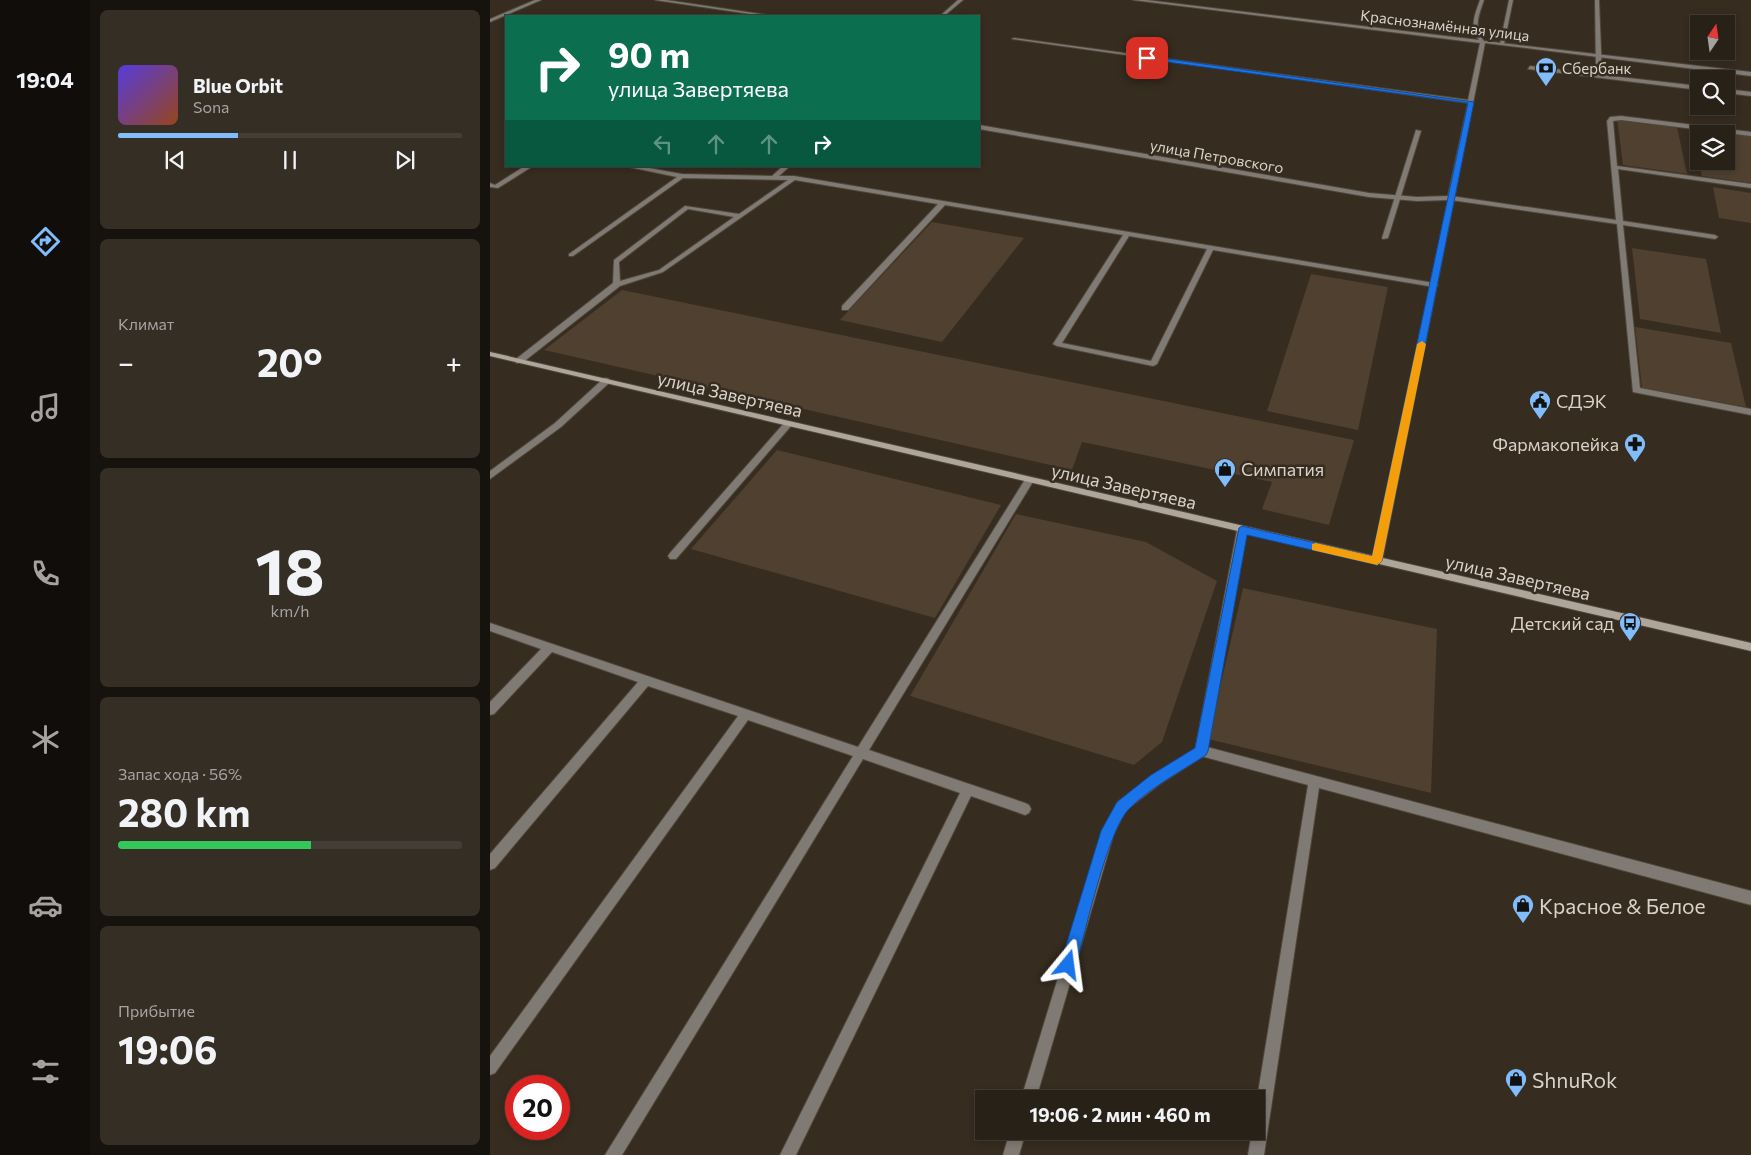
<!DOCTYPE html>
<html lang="ru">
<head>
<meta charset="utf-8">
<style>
  :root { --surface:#282118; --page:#342e25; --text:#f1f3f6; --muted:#a5a3a2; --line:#443e37; --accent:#80bdfa }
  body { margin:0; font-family:Commissioner,sans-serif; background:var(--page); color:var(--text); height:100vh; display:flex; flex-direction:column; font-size:19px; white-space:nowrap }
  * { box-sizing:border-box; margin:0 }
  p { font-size:16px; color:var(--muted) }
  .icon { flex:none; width:28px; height:28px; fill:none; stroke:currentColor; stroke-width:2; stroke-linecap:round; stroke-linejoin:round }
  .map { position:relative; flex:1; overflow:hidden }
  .drawer { display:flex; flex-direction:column; gap:10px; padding:10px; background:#16120d; width:400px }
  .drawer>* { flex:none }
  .guide { position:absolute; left:15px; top:15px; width:475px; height:152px; border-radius:0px; box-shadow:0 2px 8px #0003,0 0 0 1px var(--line); background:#0b6e4f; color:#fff; overflow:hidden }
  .needle { width:32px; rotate:13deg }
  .fabs { position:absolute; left:1200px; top:15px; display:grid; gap:10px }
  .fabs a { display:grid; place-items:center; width:45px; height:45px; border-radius:0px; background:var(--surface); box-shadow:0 2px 8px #0003,0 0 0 1px var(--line); font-size:25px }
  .speed { position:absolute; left:15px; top:1075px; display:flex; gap:10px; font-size:25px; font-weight:700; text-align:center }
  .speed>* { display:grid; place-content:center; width:65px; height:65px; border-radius:50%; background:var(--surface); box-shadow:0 2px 8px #0003,0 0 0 1px var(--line); line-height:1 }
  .speed .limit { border:8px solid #d22; background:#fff; color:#111 }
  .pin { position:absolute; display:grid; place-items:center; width:42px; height:42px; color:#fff; margin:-21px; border-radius:10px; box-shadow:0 2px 8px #0006 }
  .me { position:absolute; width:55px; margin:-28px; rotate:16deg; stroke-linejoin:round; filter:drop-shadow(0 0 4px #0008) }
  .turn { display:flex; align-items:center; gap:18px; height:105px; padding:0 20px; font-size:22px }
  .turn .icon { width:65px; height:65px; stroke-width:2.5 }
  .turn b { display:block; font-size:35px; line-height:42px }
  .lanes { display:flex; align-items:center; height:48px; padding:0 20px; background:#0003; justify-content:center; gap:25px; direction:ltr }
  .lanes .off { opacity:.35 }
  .big { font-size:38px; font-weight:700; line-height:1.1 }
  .drawer .tile { flex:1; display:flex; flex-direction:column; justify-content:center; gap:8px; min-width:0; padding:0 18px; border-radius:8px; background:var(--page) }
  .drawer .dial { align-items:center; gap:0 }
  .dial b { font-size:65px; line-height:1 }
  .song { display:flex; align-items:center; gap:15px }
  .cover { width:60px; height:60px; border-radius:8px; background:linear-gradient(135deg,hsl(250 70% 55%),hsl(20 70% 35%)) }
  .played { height:5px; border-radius:2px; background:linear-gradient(90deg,var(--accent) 35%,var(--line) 35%) }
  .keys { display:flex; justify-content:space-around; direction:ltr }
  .heat { display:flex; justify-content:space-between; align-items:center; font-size:28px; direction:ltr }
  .charge { height:8px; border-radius:4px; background:linear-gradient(90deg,#34c759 56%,var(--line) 0) }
  .trip { position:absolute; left:485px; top:1090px; width:290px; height:50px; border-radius:0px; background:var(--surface); box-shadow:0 2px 8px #0003,0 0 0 1px var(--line); font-weight:700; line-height:50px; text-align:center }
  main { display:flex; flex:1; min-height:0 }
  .tab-bar { display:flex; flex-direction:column; width:90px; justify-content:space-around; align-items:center; background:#100d0a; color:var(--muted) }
  .tab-bar .icon { width:35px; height:35px }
  .tab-bar .active { color:var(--accent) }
  .tab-bar b { font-size:22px; color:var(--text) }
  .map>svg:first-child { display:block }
  .green { fill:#4f402f }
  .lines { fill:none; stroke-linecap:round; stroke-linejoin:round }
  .lane-casing { stroke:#50473b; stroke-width:2 }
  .street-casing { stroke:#50473b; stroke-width:2 }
  .secondary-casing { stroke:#50473b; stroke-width:2 }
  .lane { fill:#807a74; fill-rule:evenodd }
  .street { fill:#807a74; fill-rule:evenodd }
  .secondary { fill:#aea59b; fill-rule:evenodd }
  .route { fill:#1a73e8; stroke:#114b97 }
  .slow { fill:#f59e0b }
  .labels { text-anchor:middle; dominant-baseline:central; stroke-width:5; stroke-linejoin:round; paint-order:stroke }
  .far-street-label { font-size:15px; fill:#d8d2ca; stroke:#362c20 }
  .far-poi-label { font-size:15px; fill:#d8d2ca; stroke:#362c20; text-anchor:start }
  .street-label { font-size:18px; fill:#d8d2ca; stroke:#362c20 }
  .poi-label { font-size:18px; fill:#d8d2ca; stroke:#362c20; text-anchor:start }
  .near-poi-label { font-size:21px; fill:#d8d2ca; stroke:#362c20; text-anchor:start }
</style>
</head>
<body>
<main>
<nav class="tab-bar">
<b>19:04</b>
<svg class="icon active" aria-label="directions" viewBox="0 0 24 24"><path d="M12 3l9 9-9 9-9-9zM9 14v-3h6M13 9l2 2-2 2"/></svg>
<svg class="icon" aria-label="music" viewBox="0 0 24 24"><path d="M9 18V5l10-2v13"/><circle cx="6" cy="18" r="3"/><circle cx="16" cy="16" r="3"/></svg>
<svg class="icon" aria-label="phone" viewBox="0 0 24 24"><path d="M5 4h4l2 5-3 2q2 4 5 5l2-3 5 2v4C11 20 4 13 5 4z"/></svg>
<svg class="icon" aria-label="climate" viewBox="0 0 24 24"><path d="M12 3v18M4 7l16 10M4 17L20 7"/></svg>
<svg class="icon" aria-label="car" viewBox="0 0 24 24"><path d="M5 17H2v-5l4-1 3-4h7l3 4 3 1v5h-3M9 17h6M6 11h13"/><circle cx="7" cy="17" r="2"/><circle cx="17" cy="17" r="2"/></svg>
<svg class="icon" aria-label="filters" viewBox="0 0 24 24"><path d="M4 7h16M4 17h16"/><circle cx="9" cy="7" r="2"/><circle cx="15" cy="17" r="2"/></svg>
</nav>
<section class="drawer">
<div class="tile">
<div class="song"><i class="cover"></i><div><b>Blue Orbit</b><p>Sona</p></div></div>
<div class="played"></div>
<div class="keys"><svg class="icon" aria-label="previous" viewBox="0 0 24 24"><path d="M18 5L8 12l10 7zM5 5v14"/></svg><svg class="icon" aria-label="pause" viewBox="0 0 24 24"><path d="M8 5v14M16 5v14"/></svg><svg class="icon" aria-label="next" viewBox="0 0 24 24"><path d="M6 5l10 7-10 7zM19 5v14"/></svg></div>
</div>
<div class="tile"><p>Климат</p>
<div class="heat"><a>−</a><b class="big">20°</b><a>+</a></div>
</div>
<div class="tile dial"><b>18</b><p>km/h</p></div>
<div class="tile"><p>Запас хода · 56%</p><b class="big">280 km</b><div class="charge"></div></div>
<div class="tile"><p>Прибытие</p><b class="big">19:06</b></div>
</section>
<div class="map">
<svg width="1261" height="1155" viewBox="0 0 1261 1155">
  <rect width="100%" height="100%" fill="#362c20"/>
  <path class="green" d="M 1127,119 L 1187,127 L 1197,174 L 1133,165 Z
    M 1201,128 L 1261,136 L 1261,183 L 1212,176 L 1209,161 L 1236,161 L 1236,134 L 1209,134 L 1209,161 Z
    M 1223,187 L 1261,193 L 1261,223 L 1229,218 Z
    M 442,222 L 534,238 L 452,342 L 350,320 Z
    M 1142,248 L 1216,259 L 1231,333 L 1150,319 Z
    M 821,274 L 898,287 L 868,430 L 777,411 Z
    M 132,290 L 864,440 L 839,525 L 772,509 L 782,482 L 592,442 L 582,470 L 54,350 Z
    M 1145,327 L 1241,343 L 1256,407 L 1152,388 Z
    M 287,450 L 511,505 L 445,618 L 201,549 Z
    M 526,514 L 656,542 L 727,581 L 672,742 L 644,765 L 420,696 Z
    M 753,588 L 947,629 L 941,793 L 718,739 Z"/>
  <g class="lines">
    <g class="lane-casing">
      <path id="lane" d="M 45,0 L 51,0 L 0,22 L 0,19 Z
        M 165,0 L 176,0 L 284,16 L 274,16 Z
        M 468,0 L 473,0 L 454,16 L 450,16 Z
        M 1019,0 L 1023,0 L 1014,44 L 1012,45 L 1010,44 Z
        M 1105,0 L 1109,0 L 1112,75 L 1209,86 L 1209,90 L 1038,69 L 1040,66 L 1106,74 Z
        M 1236,89 L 1261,92 L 1261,96 L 1236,93 Z
        M 1131,116 L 1261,132 L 1261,136 L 1131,120 L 1123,121 L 1127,166 L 1261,184 L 1261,188 L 1128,169 L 1133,221 L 1225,235 L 1228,237 L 1225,239 L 1133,225 L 1150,388 L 1261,409 L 1261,415 L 1143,392 L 1127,224 L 961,200 L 958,198 L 961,196 L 1126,220 L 1117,121 L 1120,117 Z
        M 926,130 L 931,131 L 898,238 L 893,239 L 892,238 Z
        M 35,166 L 43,166 L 8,188 L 0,187 L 0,183 L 5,185 Z
        M 134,166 L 148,166 L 192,174 L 282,176 L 293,166 L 300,166 L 289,176 L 304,176 L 944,283 L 948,285 L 944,287 L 723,250 L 667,364 L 663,366 L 567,346 L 563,344 L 633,235 L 455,205 L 358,310 L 352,310 L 352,306 L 448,204 L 305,180 L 173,272 L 130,286 L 32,363 L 26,363 L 26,359 L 123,283 L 124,260 L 195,206 L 249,214 L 298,180 L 193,178 L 83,256 L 79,256 L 79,254 L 187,177 ZM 198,209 L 244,217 L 169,270 L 130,281 L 129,262 ZM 639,236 L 717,249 L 661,361 L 572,343 Z
        M 116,378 L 119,379 L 119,383 L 71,427 L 0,479 L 0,471 L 65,423 L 113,379 Z
        M 298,421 L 301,422 L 301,426 L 186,559 L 180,559 L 178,556 L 180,553 L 295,422 Z
        M 539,477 L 544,480 L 379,750 L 535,803 L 539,805 L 541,809 L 539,813 L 535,815 L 481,796 L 306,1155 L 290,1155 L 470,793 L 373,759 L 132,1155 L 115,1155 L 363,756 L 258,720 L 5,1073 L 0,1075 L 0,1056 L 248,716 L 158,686 L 5,868 L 0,870 L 0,854 L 148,682 L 62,652 L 4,714 L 0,715 L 0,702 L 51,649 L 0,631 L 0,623 L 368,747 L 536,478 Z
        M 711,746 L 715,747 L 717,751 L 715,755 L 670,784 L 636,810 L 624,833 L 546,1099 L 531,1099 L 614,827 L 628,802 L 662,776 Z
        M 520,1131 L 536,1131 L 529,1155 L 513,1155 Z"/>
    </g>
    <g class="street-casing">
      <path id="street" d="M 643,0 L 656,0 L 989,40 C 979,27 985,14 990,0 L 994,0 C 989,14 983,28 994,41 L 1261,72 L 1261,76 L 995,43 L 892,561 L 887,565 L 882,561 L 958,200 L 927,201 L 879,197 L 489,129 L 489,125 L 879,193 L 927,197 L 958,196 L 978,103 L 522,39 L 524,38 L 978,100 L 990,43 Z
        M 752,526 L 757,530 L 717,747 L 1261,891 L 1261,905 L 829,788 L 774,1155 L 758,1155 L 762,1131 L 766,1131 L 766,1105 L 818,785 L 711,756 L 707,755 L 705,751 L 747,530 Z"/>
    </g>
    <g class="secondary-casing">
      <path id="secondary" d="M 0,352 L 1261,643 L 1261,651 L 0,356 Z"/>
    </g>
    <use href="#lane" class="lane"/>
    <use href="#street" class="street"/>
    <use href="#secondary" class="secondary"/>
  </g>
  <path class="route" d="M 657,56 L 984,102 L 892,561 L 887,565 L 757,535 L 718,751 L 716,755 C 690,772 659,788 638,810 C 618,831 595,932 586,965 L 583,971 L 578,973 L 572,971 L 570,965 L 611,831 L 627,802 L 661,775 L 705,748 L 749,528 L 752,526 L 882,556 L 978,103 L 655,59 Z"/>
  <path class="slow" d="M 932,341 L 936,344 L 892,561 L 887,565 L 822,550 L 822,544 L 826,543 L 882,556 L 927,344 Z"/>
  <defs>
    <g id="bank-pin" transform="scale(1.125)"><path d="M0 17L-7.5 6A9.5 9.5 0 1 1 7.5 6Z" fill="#80bdfa" stroke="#362c20"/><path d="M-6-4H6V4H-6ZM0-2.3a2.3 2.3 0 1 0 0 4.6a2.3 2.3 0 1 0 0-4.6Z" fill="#111"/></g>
    <g id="civic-pin" transform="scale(1.125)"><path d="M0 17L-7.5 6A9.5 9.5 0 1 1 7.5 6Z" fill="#80bdfa" stroke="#362c20"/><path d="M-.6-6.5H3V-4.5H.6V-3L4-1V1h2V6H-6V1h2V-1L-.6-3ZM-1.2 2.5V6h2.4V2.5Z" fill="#111"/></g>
    <g id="pharmacy-pin" transform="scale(1.125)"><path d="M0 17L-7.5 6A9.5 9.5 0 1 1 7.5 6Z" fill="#80bdfa" stroke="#362c20"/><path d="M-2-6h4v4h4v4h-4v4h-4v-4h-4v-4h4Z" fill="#111"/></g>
    <g id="shop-pin" transform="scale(1.125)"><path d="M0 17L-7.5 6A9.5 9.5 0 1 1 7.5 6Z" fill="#80bdfa" stroke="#362c20"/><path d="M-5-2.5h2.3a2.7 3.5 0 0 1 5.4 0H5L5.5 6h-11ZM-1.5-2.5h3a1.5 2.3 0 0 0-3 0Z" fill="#111"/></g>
    <g id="bus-pin" transform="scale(1.125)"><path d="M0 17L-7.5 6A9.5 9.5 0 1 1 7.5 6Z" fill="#80bdfa" stroke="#362c20"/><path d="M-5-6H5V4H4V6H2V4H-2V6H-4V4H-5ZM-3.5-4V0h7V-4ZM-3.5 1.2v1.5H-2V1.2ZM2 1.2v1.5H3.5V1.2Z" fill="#111"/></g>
  </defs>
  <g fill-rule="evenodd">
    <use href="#bank-pin" x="1056" y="68"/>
    <use href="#civic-pin" x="1050" y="401"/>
    <use href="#pharmacy-pin" x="1145" y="444"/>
    <use href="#shop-pin" x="735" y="469"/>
    <use href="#bus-pin" x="1140" y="623"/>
    <use href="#shop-pin" x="1033" y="905"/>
    <use href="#shop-pin" x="1026" y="1079"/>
  </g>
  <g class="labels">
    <g class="far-street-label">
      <text transform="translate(955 25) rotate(7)">Краснознамённая улица</text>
      <text transform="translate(727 156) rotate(10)">улица Петровского</text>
    </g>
    <g class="far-poi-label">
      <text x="1072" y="68">Сбербанк</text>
    </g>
    <g class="street-label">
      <text transform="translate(240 394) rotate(13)">улица Завертяева</text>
      <text transform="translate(634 486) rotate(13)">улица Завертяева</text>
      <text transform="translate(1028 577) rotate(13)">улица Завертяева</text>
    </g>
    <g class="poi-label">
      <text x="1066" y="401">СДЭК</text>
      <text x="1129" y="444" text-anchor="end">Фармакопейка</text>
      <text x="751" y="469">Симпатия</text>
      <text x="1124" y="623" text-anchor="end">Детский сад</text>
    </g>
    <g class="near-poi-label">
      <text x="1049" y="905">Красное &amp; Белое</text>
      <text x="1042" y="1079">ShnuRok</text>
    </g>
  </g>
</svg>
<div class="fabs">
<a><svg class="needle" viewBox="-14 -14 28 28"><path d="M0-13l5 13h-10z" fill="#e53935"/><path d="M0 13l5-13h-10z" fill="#a5a3a2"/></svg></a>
<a><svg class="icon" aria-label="search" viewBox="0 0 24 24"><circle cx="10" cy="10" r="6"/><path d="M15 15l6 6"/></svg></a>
<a><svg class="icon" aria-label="layers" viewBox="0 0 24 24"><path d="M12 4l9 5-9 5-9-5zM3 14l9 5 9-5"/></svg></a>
</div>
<div class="speed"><div class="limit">20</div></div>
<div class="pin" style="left:657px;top:58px;background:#d93025"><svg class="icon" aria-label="arrive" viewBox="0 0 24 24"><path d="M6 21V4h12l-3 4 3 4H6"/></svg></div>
<svg class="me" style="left:578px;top:965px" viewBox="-20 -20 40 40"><path d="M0-17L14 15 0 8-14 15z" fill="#1a73e8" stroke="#fff" stroke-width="4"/></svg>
<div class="trip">19:06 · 2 мин · 460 m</div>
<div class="guide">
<div class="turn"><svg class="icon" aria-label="right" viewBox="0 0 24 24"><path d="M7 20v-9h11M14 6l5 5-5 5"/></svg><div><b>90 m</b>улица Завертяева</div></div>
<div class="lanes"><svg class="icon off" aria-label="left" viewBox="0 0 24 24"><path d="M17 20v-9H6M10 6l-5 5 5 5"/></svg><svg class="icon off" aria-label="ahead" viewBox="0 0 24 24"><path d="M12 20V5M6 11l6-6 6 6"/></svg><svg class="icon off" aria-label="ahead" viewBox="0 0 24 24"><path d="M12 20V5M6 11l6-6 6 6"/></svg><svg class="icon" aria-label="right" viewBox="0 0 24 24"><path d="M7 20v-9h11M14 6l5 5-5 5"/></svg></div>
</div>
</div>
</main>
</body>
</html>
